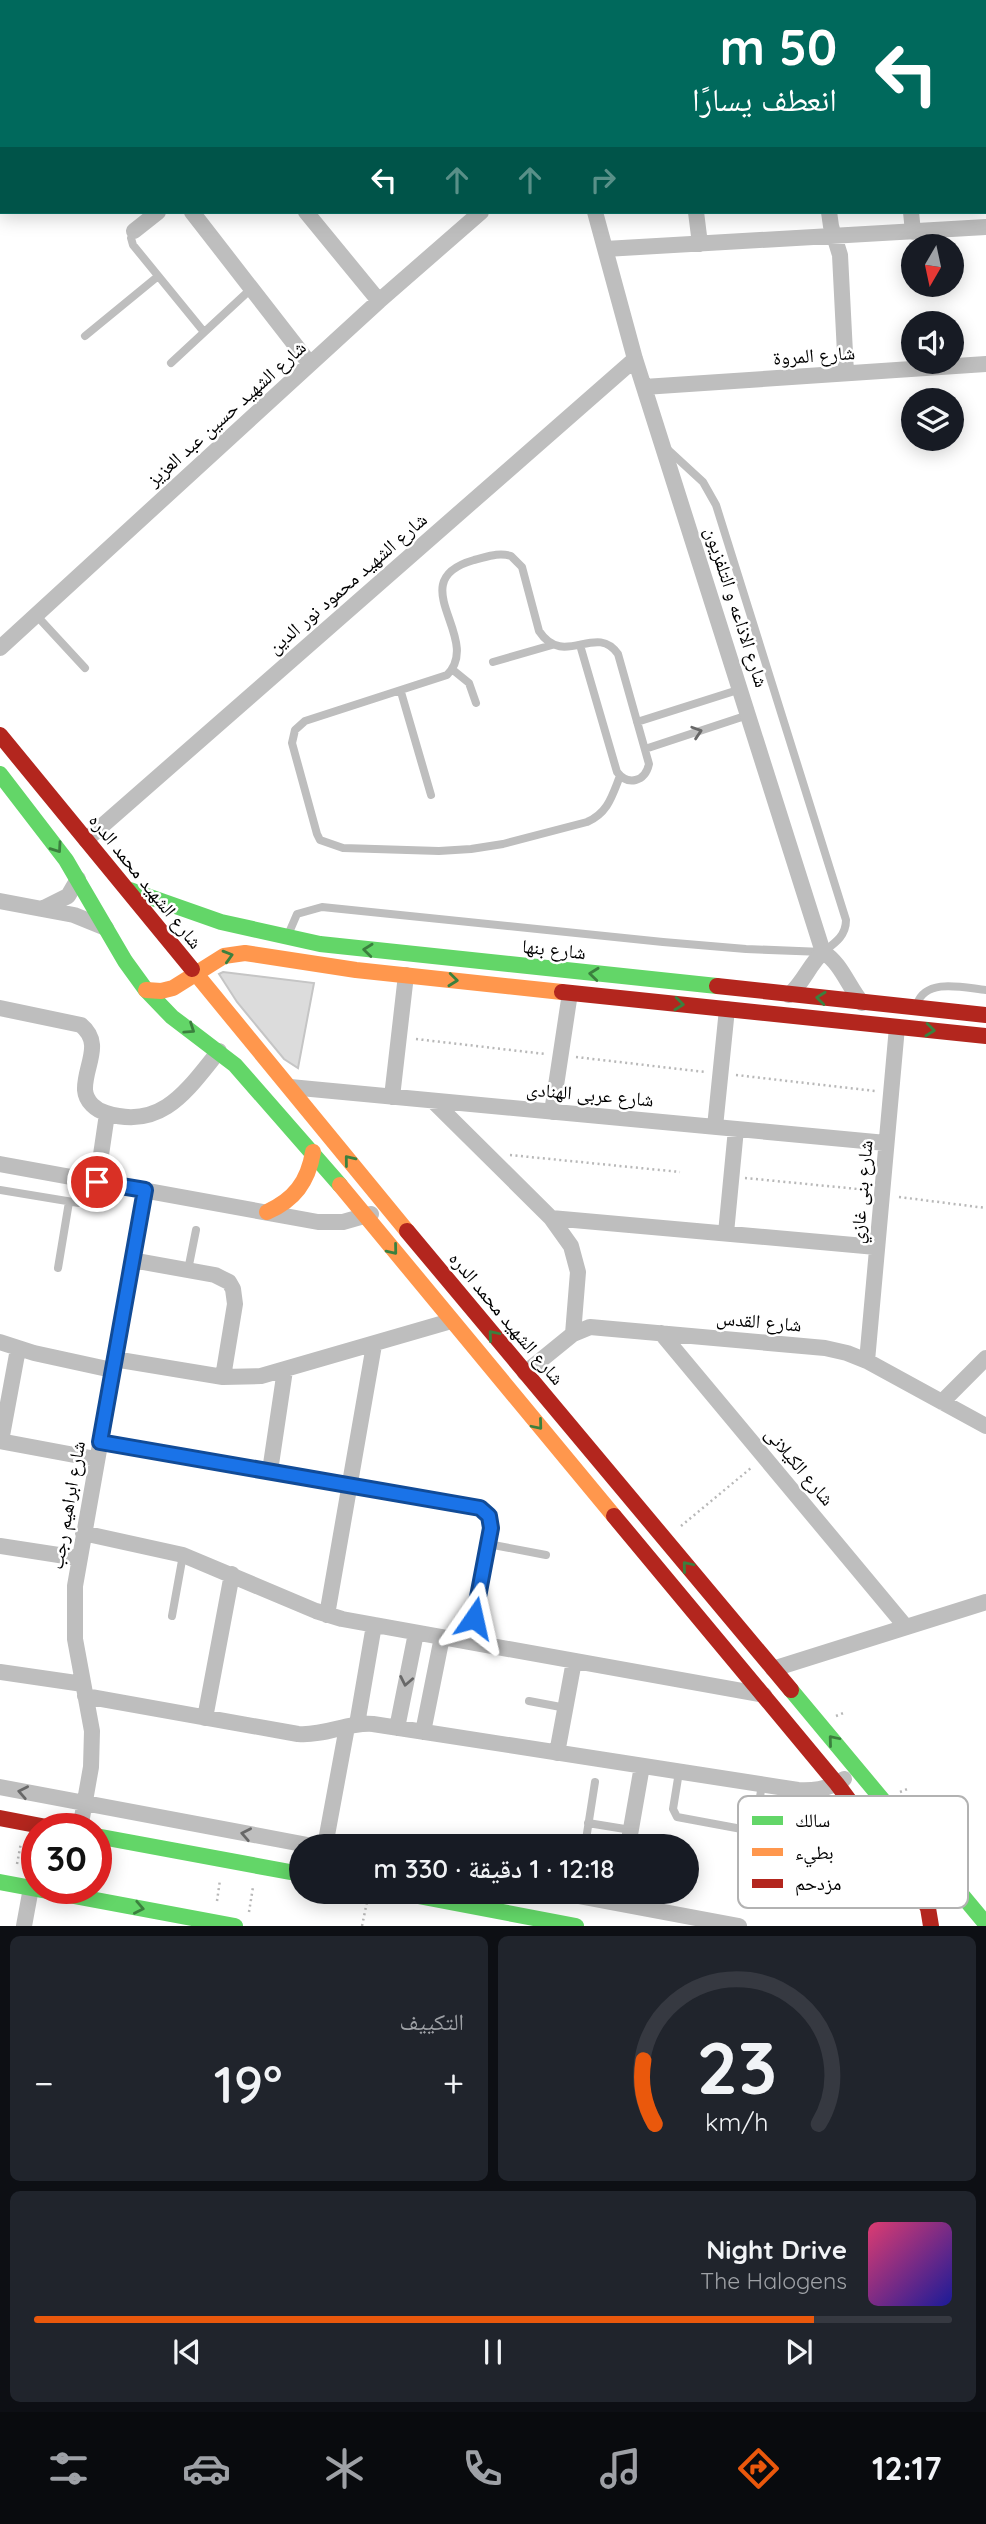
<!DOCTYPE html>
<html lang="ar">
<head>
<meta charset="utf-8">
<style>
  :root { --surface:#171b24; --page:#20242c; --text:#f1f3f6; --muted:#9ea1a6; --line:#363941; --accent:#ea580c }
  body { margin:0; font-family:Quicksand,"Noto Naskh Arabic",sans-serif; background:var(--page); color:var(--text); direction:rtl; height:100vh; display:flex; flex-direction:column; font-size:26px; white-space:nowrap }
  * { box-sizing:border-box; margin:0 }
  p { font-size:23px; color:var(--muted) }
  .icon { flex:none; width:38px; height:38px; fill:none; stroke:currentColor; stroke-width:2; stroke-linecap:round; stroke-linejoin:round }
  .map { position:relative; height:1926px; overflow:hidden; direction:ltr }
  .side { display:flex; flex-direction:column; gap:10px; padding:10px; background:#0d0f14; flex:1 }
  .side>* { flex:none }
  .guide { position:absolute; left:0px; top:0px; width:987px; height:214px; box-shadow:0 4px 18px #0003; direction:rtl; background:#00695c; color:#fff; overflow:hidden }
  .needle { width:46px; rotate:189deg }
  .buttons { position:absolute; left:901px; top:234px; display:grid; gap:14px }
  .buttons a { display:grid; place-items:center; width:63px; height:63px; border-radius:50%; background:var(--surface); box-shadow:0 4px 18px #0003; font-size:35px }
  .speed { position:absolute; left:21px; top:1813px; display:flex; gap:14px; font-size:35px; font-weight:700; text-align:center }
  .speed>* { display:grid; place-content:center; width:91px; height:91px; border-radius:50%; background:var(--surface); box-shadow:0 4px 18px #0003; line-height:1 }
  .speed .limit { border:10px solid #d22; background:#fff; color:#111 }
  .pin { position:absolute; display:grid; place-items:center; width:60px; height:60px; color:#fff; margin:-30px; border:4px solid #fff; border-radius:50%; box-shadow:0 2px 7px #0007 }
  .me { position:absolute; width:77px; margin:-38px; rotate:11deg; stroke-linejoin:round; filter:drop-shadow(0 0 5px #0008) }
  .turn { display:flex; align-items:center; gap:24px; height:147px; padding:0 35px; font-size:32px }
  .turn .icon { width:91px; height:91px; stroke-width:2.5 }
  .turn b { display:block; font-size:49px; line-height:60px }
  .lanes { display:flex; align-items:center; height:66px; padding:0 35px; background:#0003; justify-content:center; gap:35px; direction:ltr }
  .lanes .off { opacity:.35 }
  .big { font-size:52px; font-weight:600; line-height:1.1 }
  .side .widget { flex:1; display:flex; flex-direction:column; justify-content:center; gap:10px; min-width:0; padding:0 24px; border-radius:10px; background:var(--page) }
  .side .dial { align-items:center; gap:0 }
  .dial svg { height:182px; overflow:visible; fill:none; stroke:var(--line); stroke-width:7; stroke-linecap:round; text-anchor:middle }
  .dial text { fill:var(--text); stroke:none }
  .song { display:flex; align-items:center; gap:21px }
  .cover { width:84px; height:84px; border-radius:10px; background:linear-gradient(135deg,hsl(340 70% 55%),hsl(240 70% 35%)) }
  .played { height:7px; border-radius:4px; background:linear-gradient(90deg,var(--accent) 85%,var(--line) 85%) }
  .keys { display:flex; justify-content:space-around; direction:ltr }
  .heat { display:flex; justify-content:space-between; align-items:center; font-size:38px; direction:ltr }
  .side .tiles { flex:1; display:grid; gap:10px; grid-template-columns:1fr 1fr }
  .widget:last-child { grid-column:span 2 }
  .trip { position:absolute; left:289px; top:1834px; width:410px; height:70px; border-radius:35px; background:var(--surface); box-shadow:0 4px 18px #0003; font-weight:600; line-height:70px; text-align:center; direction:rtl }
  .tabs { display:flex; height:112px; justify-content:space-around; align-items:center; background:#090b0e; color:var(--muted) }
  .tabs .icon { width:49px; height:49px }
  .tabs .active { color:var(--accent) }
  .tabs b { font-size:32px; color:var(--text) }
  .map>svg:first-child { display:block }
  .building { fill:#dcdcdc; stroke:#c5c5c5; stroke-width:2 }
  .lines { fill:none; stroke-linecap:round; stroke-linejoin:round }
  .path { stroke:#b8b8b8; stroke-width:2.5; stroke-dasharray:2 3.5; stroke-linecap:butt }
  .lane { stroke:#bebebe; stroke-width:8 }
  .street { stroke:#bebebe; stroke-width:16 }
  .fast { stroke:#63d668; stroke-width:16 }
  .slow { stroke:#ff974d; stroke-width:16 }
  .jam { stroke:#b3261e; stroke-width:16 }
  .oneway { stroke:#686868 }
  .oneway2 { stroke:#3b803e }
  .route-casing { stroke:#114b97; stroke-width:18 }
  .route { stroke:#1a73e8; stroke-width:12 }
  .labels { text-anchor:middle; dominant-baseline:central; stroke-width:5; stroke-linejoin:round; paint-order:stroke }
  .street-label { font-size:19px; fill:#000; stroke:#fff }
  .key { fill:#fff; stroke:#b2b2b2; stroke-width:2 }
  .key-label { font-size:19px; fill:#000 }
</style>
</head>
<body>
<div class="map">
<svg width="986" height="1926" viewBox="0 0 986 1926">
  <rect width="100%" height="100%" fill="#fff"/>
  <path class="building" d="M 223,972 L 314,983 L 298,1068 L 284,1059 L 237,1002 L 219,974 Z"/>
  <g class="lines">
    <path class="path" d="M 416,1039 L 545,1054
      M 576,1057 L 705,1072
      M 736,1075 L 875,1091
      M 510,1155 L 680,1172
      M 745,1178 L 868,1190
      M 899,1197 L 986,1208
      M 681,1526 L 751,1468
      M 836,1716 L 846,1712
      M 900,1792 L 910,1788
      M 17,1864 L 21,1843
      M 217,1901 L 220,1880
      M 249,1912 L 253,1887
      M 362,1926 L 369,1892"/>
    <path class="lane" d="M 134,231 L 131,238 L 133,245 L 204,332
      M 85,336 L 157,277
      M 171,363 L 252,288
      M 36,615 L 85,668
      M 580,645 L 617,772 C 628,786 645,782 649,764 L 618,654 C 596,622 564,669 539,631 L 522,567 L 511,556 C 498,552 487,557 474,560 C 400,581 484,638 447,675 L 305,721 L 295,730 L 292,743 L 317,834 L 320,840 L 343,848 L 439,851 L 471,849 L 503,844 L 587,822 C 608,813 612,796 620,776
      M 493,662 L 552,645
      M 453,670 L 469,683 L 476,703
      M 401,692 L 431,795
      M 637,722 L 741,689
      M 645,749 L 748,715
      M 288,935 L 297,914 L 322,907 L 663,942 L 746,949 L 823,952 C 835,943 846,936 846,920 L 716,505 L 703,482 L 665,447
      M 917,1004 C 926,977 965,988 986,990
      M 0,1190 L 79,1203 C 91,1202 90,1191 92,1181
      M 58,1268 L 69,1202
      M 188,1270 L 196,1230
      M 488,1544 L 546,1555
      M 172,1616 L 183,1555
      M 529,1701 L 566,1708
      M 679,1772 L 673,1809 L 677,1817 L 747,1830 L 756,1823 L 762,1784
      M 588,1823 L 631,1830
      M 348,1846 C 359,1832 387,1843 403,1846
      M 585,1846 L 595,1782"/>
    <path class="street" d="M 30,0 L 31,2
      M 132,0 L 133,2
      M 292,0 L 294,2
      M 455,0 L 457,2
      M 532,0 L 532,2
      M 646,0 L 646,2
      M 818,0 L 818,2
      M 978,0 L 978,2
      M 492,2 L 494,0
      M 731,2 L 731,0
      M 985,44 L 986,44
      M 0,100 L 2,102
      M 985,153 L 986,165
      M 0,163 L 2,161
      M 192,212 L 310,364
      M 306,212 L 379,301
      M 595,212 L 635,359 L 823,952 C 841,963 848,986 862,1003
      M 696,212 L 700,244
      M 829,212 L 831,226 L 840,255 L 846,373
      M 911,212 L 913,232
      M 134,231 L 158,212
      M 605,249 L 986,227
      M 644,387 L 986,364
      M 0,648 L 379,301 L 481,212
      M 86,840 L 635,359
      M 0,901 L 74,915 L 106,928
      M 42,909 L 68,896 L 78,879
      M 789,995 C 804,982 809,965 823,952
      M 0,1008 L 81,1025 C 104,1044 84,1066 85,1090 C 86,1102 96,1110 106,1113 C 162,1131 188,1089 219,1051
      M 290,1087 L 886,1143
      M 392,1097 L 406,975
      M 433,1101 L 551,1218 L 571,1246 L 578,1272 L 573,1334
      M 552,1112 L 570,993
      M 715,1127 L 727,1009
      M 0,1164 L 318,1222 L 343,1222 L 371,1214
      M 97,1182 L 107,1114
      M 551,1218 L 876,1247
      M 726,1233 L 736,1129
      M 132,1260 L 215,1275 L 229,1282 L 233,1289 L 235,1304 L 223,1377
      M 661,1333 L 906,1627
      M 0,1342 L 34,1353 L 112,1370
      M 114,1359 L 223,1377 L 261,1376 L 451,1321
      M 867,1361 L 897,1027
      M 525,1373 L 573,1334 L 590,1327 L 825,1348 L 847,1353 L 867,1361 L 986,1426
      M 942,1402 L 986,1358
      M 0,1441 L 96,1459
      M 1,1441 L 18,1349
      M 100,1442 L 480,1508 L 489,1516 L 491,1528 L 469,1642
      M 270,1471 L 285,1370
      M 83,1533 L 183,1555 L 316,1611 L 342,1619 L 764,1695
      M 0,1546 L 78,1558
      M 327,1615 L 374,1345
      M 773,1669 L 986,1602
      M 0,1672 L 83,1684
      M 85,1696 L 298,1734 C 326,1736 347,1722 373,1724 L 798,1790 C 815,1791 830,1789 844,1779
      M 205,1718 L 232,1574
      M 357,1724 L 374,1625
      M 397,1728 L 416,1633
      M 423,1732 L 442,1637
      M 557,1753 L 574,1661
      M 0,1787 L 313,1846
      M 80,1829 L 91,1767 L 92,1731 L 75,1639 L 75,1586 L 145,1190
      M 325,1846 L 347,1727
      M 628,1846 L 642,1766
      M 557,1892 L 739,1926
      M 24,1926 L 31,1888"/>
    <path class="fast" d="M 0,774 L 66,860 L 125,961 L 146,990 L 172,1017 L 235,1065 L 340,1185
      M 130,890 L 221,922 L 320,944 L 717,986
      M 791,1690 L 986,1924
      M 96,1836 L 301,1874
      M 0,1882 L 235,1926
      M 397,1892 L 576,1926"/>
    <path class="slow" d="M 192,969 L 407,1231
      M 146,990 L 161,991 L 173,988 L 224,956 L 245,953 L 356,970 L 562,992
      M 340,1185 L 614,1516
      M 267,1212 C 294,1200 308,1182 313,1152"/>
    <path class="jam" d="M 0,735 L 192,969
      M 717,986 L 986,1015
      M 562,992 L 986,1036
      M 407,1231 L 791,1690
      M 614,1516 L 837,1784 L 923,1899 L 928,1908 L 931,1926
      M 0,1818 L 57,1829"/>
  </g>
  <defs><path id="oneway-chevron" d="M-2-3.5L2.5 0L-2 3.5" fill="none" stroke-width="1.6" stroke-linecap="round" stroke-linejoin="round" transform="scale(1.75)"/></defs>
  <g class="oneway">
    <use href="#oneway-chevron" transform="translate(697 732) rotate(-18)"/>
    <use href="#oneway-chevron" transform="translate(406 1681) rotate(101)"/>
    <use href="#oneway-chevron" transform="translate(23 1792) rotate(-169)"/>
    <use href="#oneway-chevron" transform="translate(246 1834) rotate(-169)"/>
  </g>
  <g class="oneway2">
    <use href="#oneway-chevron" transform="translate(57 848) rotate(55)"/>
    <use href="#oneway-chevron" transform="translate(368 950) rotate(-174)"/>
    <use href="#oneway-chevron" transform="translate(228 956) rotate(-16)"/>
    <use href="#oneway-chevron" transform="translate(594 974) rotate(-174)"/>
    <use href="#oneway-chevron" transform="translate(453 980) rotate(6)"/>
    <use href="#oneway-chevron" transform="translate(821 998) rotate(-174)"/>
    <use href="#oneway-chevron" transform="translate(679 1004) rotate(6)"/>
    <use href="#oneway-chevron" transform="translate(190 1029) rotate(34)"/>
    <use href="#oneway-chevron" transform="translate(930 1030) rotate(6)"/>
    <use href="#oneway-chevron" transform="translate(349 1160) rotate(-129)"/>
    <use href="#oneway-chevron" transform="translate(393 1250) rotate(51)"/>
    <use href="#oneway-chevron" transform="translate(493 1335) rotate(-130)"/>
    <use href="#oneway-chevron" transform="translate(538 1425) rotate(50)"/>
    <use href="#oneway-chevron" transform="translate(687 1566) rotate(-130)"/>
    <use href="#oneway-chevron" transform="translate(833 1740) rotate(-130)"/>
    <use href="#oneway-chevron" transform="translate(139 1908) rotate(11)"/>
  </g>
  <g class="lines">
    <g class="route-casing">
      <path id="route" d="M 97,1182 L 145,1190 L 100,1442 L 480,1508 L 489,1516 L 491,1528 L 474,1618"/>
    </g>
    <use href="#route" class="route"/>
  </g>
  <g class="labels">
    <g class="street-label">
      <text transform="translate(814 355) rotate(-4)">شارع المروة</text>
      <text transform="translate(226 413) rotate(-42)">شارع الشهيد حسين عبد العزيز</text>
      <text transform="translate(347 583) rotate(-41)">شارع الشهيد محمود نور الدين</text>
      <text transform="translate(737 607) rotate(72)">شارع الاذاعه و التلفزيون</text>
      <text transform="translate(146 881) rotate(51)">شارع الشهيد محمد الدره</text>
      <text transform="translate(554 949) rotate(6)">شارع بنها</text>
      <text transform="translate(590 1094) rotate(5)">شارع عربى الهنادى</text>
      <text transform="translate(861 1192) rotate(-85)">شارع بنى غازي</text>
      <text transform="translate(507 1318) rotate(50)">شارع الشهيد محمد الدره</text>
      <text transform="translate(759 1321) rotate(5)">شارع القدس</text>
      <text transform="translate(800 1466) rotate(50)">شارع الكيلانى</text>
      <text transform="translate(67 1505) rotate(-80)">شارع ابراهيم رجب</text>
    </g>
  </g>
  <rect x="738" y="1796" width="230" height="112" rx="10" class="key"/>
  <rect x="752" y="1816" width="31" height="9" fill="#63d668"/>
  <rect x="752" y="1848" width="31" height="8" fill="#ff974d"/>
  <rect x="752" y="1879" width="31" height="9" fill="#b3261e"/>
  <g class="key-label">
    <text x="795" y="1827">سالك</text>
    <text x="795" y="1859">بطيء</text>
    <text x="795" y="1890">مزدحم</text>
  </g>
</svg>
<div class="buttons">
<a><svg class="needle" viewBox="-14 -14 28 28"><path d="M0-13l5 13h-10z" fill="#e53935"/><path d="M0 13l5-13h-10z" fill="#9ea1a6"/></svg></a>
<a><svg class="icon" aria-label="sound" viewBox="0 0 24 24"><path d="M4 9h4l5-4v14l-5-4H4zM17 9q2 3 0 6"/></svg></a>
<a><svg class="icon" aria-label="layers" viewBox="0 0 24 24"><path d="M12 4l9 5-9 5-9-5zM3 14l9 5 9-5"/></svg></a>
</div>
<div class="speed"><div class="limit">30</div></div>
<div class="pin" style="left:97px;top:1182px;background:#d93025"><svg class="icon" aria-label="arrive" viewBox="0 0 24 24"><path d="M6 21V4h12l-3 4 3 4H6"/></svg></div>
<svg class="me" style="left:474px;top:1618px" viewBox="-20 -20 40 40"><path d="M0-17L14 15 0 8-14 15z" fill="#1a73e8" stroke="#fff" stroke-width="4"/></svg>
<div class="trip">12:18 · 1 دقيقة · 330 m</div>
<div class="guide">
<div class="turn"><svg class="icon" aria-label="left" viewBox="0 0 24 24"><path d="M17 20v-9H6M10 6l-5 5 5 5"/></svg><div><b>50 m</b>انعطف يسارًا</div></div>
<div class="lanes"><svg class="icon" aria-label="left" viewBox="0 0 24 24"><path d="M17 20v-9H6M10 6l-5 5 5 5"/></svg><svg class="icon off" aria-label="ahead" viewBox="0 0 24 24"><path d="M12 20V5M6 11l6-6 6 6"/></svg><svg class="icon off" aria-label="ahead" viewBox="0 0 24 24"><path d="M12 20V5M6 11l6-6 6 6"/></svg><svg class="icon off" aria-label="right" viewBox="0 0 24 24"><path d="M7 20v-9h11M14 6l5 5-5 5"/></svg></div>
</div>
</div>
<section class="side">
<div class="tiles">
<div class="widget dial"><svg viewBox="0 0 100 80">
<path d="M14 69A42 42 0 1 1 86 69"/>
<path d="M14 69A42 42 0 0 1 9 41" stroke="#ea580c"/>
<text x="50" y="56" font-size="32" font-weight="700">23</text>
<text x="50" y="72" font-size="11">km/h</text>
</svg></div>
<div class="widget"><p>التكييف</p>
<div class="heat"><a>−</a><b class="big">19°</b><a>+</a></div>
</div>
<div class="widget">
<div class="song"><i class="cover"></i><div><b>Night Drive</b><p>The Halogens</p></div></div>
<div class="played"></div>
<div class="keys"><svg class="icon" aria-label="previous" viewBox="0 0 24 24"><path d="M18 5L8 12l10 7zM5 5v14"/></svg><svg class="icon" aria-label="pause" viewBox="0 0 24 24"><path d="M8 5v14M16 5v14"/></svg><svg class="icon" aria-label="next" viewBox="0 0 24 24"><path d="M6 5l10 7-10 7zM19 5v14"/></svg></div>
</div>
</div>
</section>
<nav class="tabs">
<b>12:17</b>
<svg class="icon active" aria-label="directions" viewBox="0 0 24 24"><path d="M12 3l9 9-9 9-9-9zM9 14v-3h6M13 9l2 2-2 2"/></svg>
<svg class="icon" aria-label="music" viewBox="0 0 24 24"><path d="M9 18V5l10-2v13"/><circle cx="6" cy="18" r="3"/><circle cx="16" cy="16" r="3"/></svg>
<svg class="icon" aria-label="phone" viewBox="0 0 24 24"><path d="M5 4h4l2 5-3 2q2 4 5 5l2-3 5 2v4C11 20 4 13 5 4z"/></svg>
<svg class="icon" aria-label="climate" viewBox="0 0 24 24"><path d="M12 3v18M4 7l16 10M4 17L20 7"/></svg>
<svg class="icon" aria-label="car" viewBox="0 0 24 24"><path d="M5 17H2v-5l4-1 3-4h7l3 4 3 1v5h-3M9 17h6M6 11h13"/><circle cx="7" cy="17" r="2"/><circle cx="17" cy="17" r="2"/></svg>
<svg class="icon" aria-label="filters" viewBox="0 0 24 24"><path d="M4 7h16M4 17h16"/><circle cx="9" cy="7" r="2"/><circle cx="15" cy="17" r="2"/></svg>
</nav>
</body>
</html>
